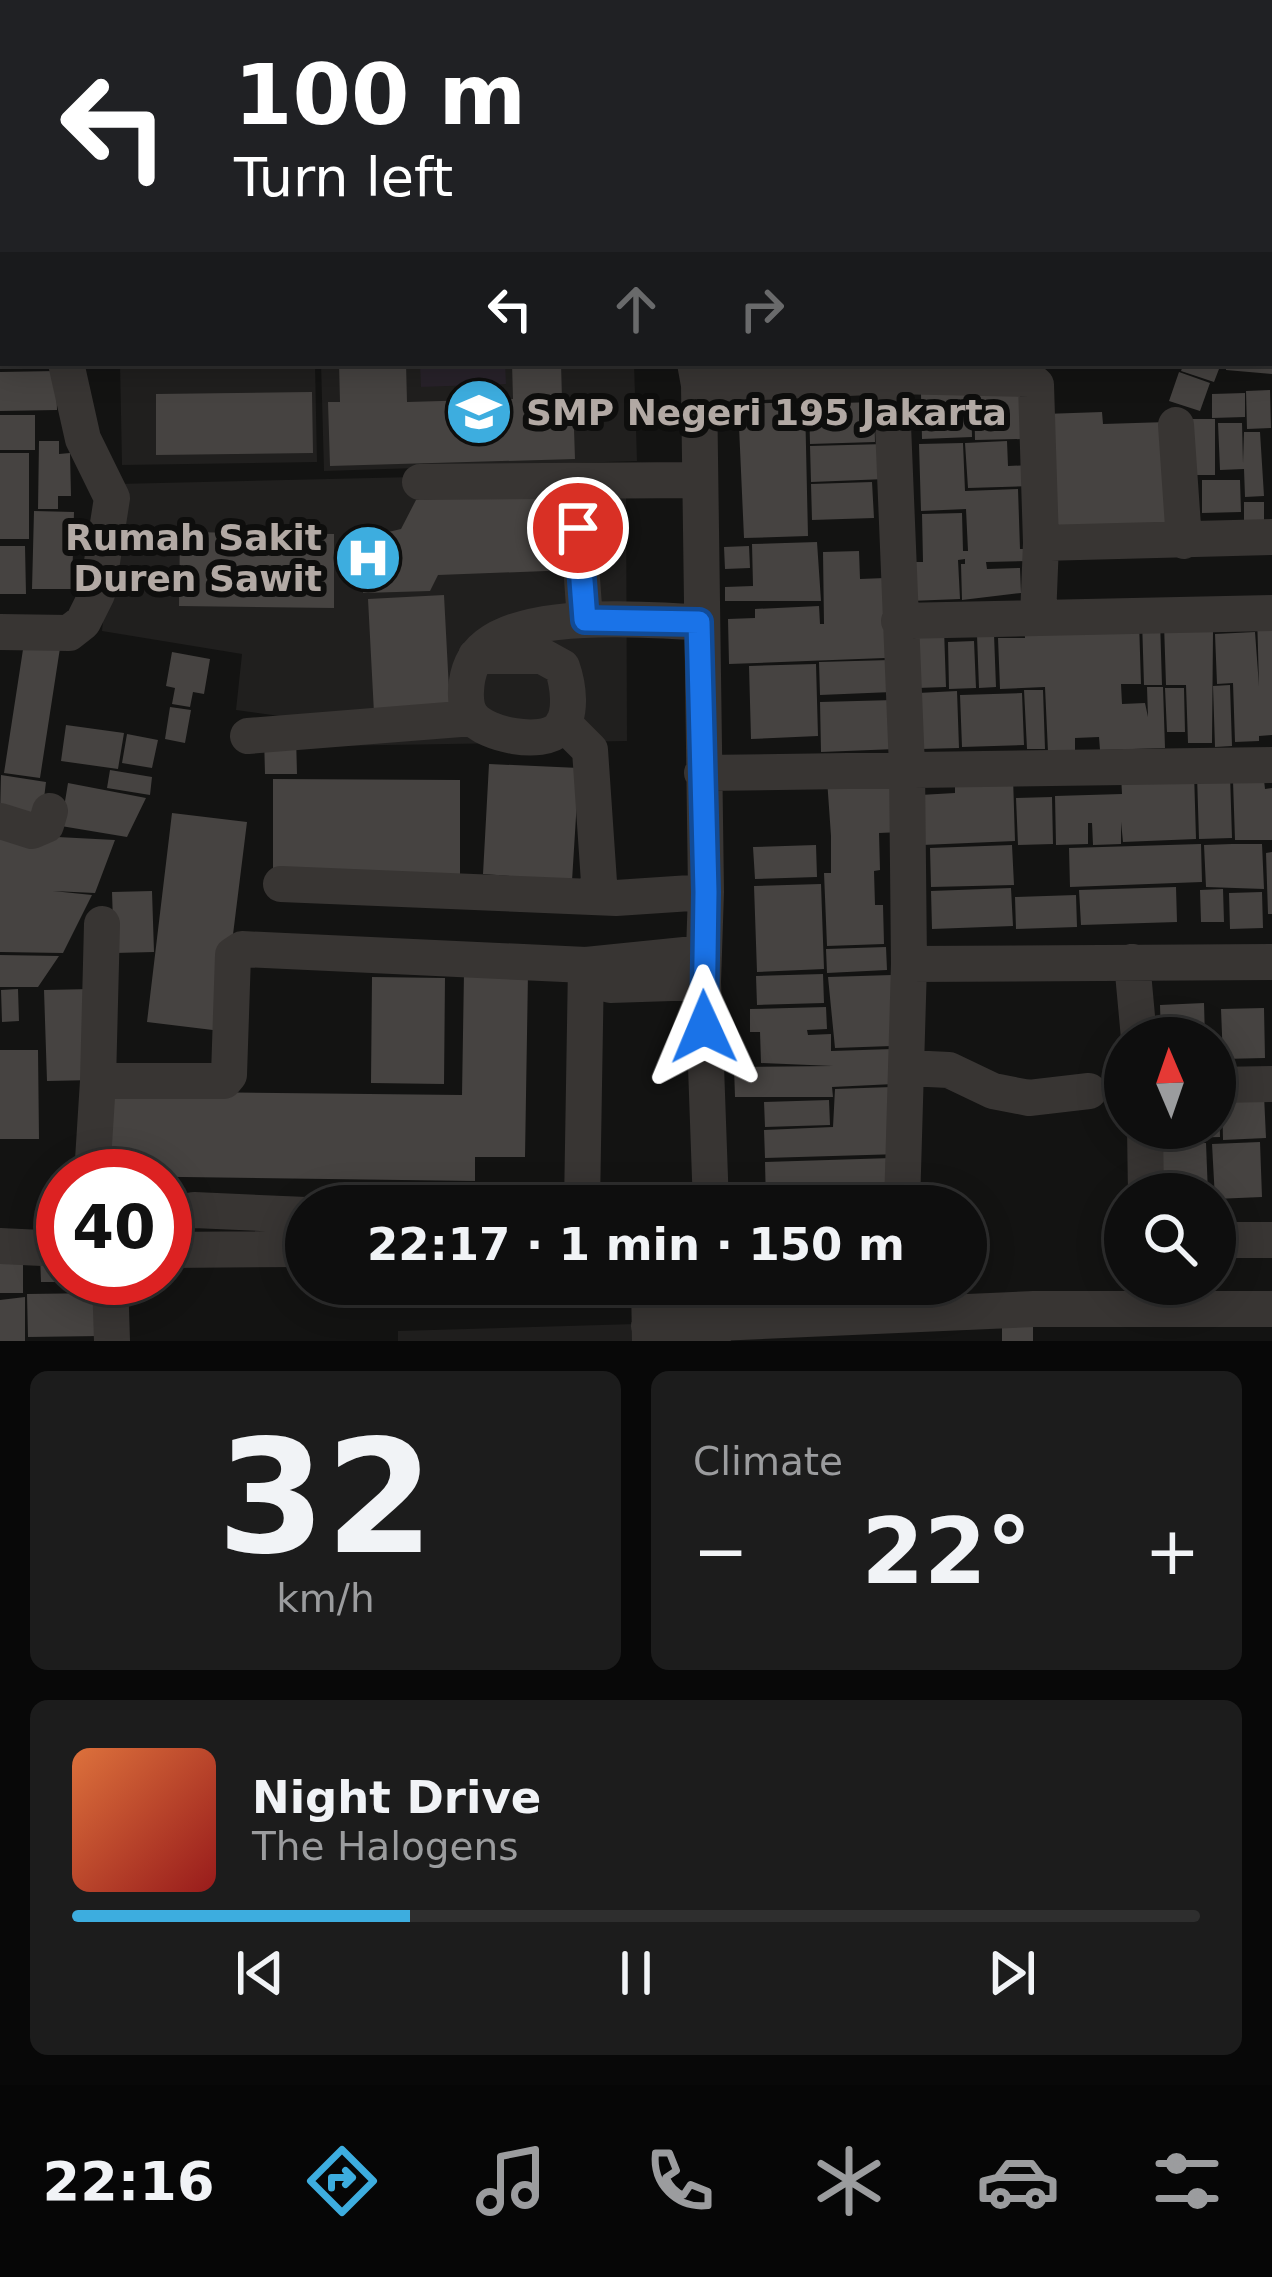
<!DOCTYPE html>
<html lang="en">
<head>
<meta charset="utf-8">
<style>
  :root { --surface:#0e0e0e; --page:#1c1c1c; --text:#f1f3f6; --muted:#9b9c9e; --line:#2e2e2e; --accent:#3daddf }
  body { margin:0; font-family:"DejaVu Sans",sans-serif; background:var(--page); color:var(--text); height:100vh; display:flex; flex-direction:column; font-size:45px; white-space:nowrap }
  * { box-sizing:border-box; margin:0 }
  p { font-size:39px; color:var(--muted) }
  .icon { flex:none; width:66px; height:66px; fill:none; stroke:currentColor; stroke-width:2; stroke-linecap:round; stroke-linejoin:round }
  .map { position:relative; height:1341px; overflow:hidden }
  .details { display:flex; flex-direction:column; gap:30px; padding:30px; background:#080808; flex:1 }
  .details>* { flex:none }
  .banner { position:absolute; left:0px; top:0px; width:1272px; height:366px; box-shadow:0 6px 30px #0003,0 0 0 3px var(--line); background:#202124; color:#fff; overflow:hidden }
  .needle { width:78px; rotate:358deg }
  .controls { position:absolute; left:1104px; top:1017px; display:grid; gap:24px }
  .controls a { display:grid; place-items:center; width:132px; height:132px; border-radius:50%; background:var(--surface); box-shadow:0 6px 30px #0003,0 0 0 3px var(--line); font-size:60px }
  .speed { position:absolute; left:36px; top:1149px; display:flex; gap:24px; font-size:60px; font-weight:700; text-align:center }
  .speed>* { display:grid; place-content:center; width:156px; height:156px; border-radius:50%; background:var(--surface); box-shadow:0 6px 30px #0003,0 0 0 3px var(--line); line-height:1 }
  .speed .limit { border:18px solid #d22; background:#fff; color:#111 }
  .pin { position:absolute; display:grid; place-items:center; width:102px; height:102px; color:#fff; margin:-51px; border:6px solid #fff; border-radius:50%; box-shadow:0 3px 12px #0007 }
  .me { position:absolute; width:132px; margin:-66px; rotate:359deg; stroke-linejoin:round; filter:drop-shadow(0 0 9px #0008) }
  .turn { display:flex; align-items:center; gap:42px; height:252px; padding:0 36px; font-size:54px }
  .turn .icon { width:156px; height:156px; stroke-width:2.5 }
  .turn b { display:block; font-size:84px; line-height:102px }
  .lanes { display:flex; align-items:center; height:114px; padding:0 36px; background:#0003; justify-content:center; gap:60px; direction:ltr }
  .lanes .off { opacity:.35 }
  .big { font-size:90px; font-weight:800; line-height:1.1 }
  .details .card { flex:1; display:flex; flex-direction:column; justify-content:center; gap:18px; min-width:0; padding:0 42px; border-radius:18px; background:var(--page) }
  .details .dial { align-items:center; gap:0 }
  .dial b { font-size:156px; line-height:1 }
  .song { display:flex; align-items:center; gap:36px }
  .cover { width:144px; height:144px; border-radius:18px; background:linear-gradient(135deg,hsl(20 70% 55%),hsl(0 70% 35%)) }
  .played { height:12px; border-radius:6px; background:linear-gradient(90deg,var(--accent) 30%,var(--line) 30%) }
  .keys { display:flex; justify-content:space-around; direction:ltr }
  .heat { display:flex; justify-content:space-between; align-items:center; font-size:66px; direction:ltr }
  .details .tiles { flex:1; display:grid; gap:30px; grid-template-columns:1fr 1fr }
  .card:last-child { grid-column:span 2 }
  .trip { position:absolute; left:285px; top:1185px; width:702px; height:120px; border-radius:60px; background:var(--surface); box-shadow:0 6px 30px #0003,0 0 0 3px var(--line); font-weight:800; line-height:120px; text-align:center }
  .menu { display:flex; height:192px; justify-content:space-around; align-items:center; background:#060606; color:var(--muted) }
  .menu .icon { width:84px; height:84px }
  .menu .on { color:var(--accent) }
  .menu b { font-size:54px; color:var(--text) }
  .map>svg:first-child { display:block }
  .built { fill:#201f1e }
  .green { fill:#28222a }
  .building { fill:#464341 }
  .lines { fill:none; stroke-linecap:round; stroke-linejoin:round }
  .minor { stroke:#383533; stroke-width:36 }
  .route-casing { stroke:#114b97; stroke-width:30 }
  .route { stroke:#1a73e8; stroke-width:21 }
  .labels { text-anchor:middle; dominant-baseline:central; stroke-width:12; stroke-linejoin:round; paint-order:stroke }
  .poi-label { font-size:36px; font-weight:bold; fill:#b2a9a4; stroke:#0e0e0d; text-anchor:start }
</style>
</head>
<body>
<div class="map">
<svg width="1272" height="1341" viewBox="0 0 1272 1341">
  <rect width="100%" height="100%" fill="#131312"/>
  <path class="built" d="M 120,363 L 315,363 L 317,462 L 122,465 Z
    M 321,363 L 634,363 L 637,461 L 324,471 Z
    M 626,472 L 627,741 L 327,746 L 316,721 L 236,710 L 242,654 L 102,631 L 117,484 Z
    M 635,1324 L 636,1341 L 398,1341 L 398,1331 Z"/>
  <path class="green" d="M 0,0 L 1174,0 L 3,3 L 0,43 Z
    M 420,363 L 505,363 L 506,384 L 421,387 Z"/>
  <path class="building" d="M 339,363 L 406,363 L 407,402 L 513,399 L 512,363 L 561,363 L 562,399 L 573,399 L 575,459 L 330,466 L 328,402 L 340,402 Z
    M 1184,363 L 1219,369 L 1214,382 L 1181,371 Z
    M 1226,363 L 1272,363 L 1272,374 L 1226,370 Z
    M 56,371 L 57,410 L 0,411 L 0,372 Z
    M 1179,372 L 1210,383 L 1200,411 L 1169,401 Z
    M 1019,379 L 1022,439 L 975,440 L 974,394 Z
    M 1270,390 L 1271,428 L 1247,429 L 1246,391 Z
    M 312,392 L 313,453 L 156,455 L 156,394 Z
    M 971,392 L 972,437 L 922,439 L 921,394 Z
    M 1245,393 L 1245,417 L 1212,418 L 1212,394 Z
    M 805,402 L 808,536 L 744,538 L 738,404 Z
    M 874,402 L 875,442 L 810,444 L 809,404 Z
    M 1102,412 L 1103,424 L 1167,422 L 1171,538 L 1045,538 L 1044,414 Z
    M 0,415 L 35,415 L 35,450 L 0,450 Z
    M 1187,419 L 1215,419 L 1215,475 L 1188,475 Z
    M 1218,423 L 1242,423 L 1243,463 L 1244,432 L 1260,432 L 1264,496 L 1245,497 L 1244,469 L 1220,470 Z
    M 39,441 L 59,441 L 59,454 L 70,453 L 71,496 L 58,496 L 58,509 L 38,509 Z
    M 1007,441 L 1008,466 L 1030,465 L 1031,486 L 968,488 L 965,443 Z
    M 963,443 L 965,491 L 1018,489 L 1020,549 L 1029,549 L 1030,561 L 986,562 L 987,569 L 1020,568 L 1021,593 L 962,600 L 961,564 L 965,564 L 965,559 L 958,560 L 960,599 L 910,601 L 908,562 L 923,562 L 922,514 L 962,513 L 963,551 L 968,551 L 966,509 L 921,511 L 919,444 Z
    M 885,444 L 886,479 L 811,482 L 810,446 Z
    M 0,453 L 29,453 L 29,539 L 0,539 Z
    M 1202,480 L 1240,480 L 1241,512 L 1202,513 Z
    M 872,482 L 874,518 L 812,520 L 811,484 Z
    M 568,492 L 572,570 L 438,575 L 430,591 L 363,593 L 363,538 L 401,529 L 416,500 Z
    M 1244,502 L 1264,502 L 1264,532 L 1244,532 Z
    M 34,511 L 74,512 L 72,589 L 32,589 Z
    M 180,532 L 334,534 L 334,608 L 179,606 Z
    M 817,542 L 821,601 L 725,601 L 725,587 L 753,586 L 752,544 Z
    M 0,546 L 25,546 L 26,594 L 0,594 Z
    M 749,546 L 750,568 L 725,569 L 724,547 Z
    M 859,551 L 860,579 L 885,578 L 885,658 L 729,664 L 728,619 L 755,618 L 755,609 L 819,606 L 820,624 L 824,624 L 823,552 Z
    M 444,595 L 450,709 L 374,713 L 368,599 Z
    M 1257,614 L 1272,614 L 1272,735 L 1259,736 L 1259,741 L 1235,742 L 1233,683 L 1217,684 L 1215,634 L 1255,632 L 1259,686 Z
    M 1142,620 L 1160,620 L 1162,685 L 1144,685 Z
    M 1024,621 L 1139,621 L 1141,684 L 1121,684 L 1122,704 L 1145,703 L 1148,717 L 1147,687 L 1163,687 L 1165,748 L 1100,750 L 1099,737 L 1075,738 L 1075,751 L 1048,752 L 1045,687 L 1000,689 L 998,638 L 1025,638 Z
    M 1164,624 L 1213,632 L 1212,743 L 1188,743 L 1186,685 L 1166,685 Z
    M 944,629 L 946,687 L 917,688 L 915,630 Z
    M 994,634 L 996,687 L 979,688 L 977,635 Z
    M 974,641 L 976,688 L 949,689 L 948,642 Z
    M 24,643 L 60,648 L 40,778 L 4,773 Z
    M 172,652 L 210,659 L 204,694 L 193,692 L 190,707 L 172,704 L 175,688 L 166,686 Z
    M 890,660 L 892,692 L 820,695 L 819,662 Z
    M 816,664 L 818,736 L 751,739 L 749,666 Z
    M 1230,685 L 1232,746 L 1215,747 L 1213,686 Z
    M 1165,688 L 1184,688 L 1185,732 L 1167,732 Z
    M 1024,690 L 1043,690 L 1045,749 L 1027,749 Z
    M 957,691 L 959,748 L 920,749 L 918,693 Z
    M 1022,693 L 1024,745 L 962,747 L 960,695 Z
    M 894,700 L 896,749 L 821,752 L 820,702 Z
    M 170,707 L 191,710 L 185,743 L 165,739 Z
    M 66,725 L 124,733 L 118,769 L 61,761 Z
    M 127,734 L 158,740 L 152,768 L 122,763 Z
    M 264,736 L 296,736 L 297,774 L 265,774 Z
    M 489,764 L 579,768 L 572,881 L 483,874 Z
    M 110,770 L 152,777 L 150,795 L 107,788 Z
    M 1194,772 L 1196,839 L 1123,842 L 1121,822 L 1121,844 L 1093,845 L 1092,823 L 1088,823 L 1088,844 L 1056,845 L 1055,796 L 1122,794 L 1121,775 Z
    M 1230,774 L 1232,838 L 1199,839 L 1197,775 Z
    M 1,775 L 46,782 L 41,823 L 0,817 Z
    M 901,777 L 901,832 L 879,833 L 880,870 L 874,871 L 875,905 L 883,905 L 884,944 L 827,946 L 824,873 L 831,873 L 831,836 L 827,779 Z
    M 1013,777 L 1015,841 L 922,845 L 920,795 L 955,793 L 955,779 Z
    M 273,779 L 460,780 L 460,874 L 273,874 Z
    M 1264,780 L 1265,789 L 1272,788 L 1272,840 L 1235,840 L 1233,781 Z
    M 68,783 L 146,798 L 127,837 L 61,826 Z
    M 1052,797 L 1053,844 L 1018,845 L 1016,798 Z
    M 172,813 L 247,822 L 221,1031 L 147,1022 Z
    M 0,834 L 115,840 L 95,893 L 53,891 L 92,895 L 63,953 L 0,952 Z
    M 1201,844 L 1202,882 L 1070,887 L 1069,848 Z
    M 1232,844 L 1262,844 L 1264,889 L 1206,887 L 1204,845 Z
    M 816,845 L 817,877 L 755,879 L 753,847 Z
    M 1012,845 L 1014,885 L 931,887 L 930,848 Z
    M 1272,852 L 1272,914 L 1268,914 L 1266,853 Z
    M 821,884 L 824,969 L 757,972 L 754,886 Z
    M 1176,887 L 1177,922 L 1081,925 L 1079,890 Z
    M 1011,888 L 1013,926 L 932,929 L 931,891 Z
    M 1223,889 L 1224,922 L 1201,922 L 1200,890 Z
    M 152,891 L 154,952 L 114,953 L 112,892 Z
    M 1262,892 L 1263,928 L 1230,929 L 1229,893 Z
    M 1076,895 L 1077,927 L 1016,929 L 1015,897 Z
    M 886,947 L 887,970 L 827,973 L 826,949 Z
    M 0,955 L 59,956 L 38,987 L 0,987 Z
    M 464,972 L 528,973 L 525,1157 L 475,1157 L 475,1181 L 109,1176 L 110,1091 L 462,1095 Z
    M 823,974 L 824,1003 L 757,1005 L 756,976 Z
    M 892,975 L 892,1046 L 835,1048 L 828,977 Z
    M 372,977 L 445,978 L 444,1084 L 371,1083 Z
    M 18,989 L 19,1021 L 2,1022 L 1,990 Z
    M 92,989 L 95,1080 L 47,1081 L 44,990 Z
    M 1204,1003 L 1205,1038 L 1161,1038 L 1160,1005 Z
    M 826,1007 L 827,1029 L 807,1030 L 808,1035 L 831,1034 L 831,1051 L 893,1049 L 894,1084 L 832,1087 L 833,1097 L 735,1097 L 734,1067 L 833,1066 L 761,1063 L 760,1032 L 750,1032 L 750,1009 Z
    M 1264,1008 L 1265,1058 L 1223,1059 L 1221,1009 Z
    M 0,1050 L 38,1050 L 39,1139 L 0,1139 Z
    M 892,1087 L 901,1154 L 765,1158 L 764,1130 L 833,1127 L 835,1089 Z
    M 1264,1095 L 1266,1138 L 1223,1140 L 1222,1097 Z
    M 1215,1099 L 1219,1099 L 1220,1137 L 1154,1139 L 1154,1128 L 1215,1128 Z
    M 829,1100 L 830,1125 L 765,1127 L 764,1102 Z
    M 1260,1142 L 1262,1197 L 1215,1199 L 1212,1144 Z
    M 1206,1143 L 1208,1194 L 1159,1194 L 1157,1144 Z
    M 892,1158 L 893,1200 L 766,1204 L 765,1162 Z
    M 40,1254 L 63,1254 L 63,1282 L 41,1282 Z
    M 23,1260 L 23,1293 L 0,1293 L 0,1261 Z
    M 101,1293 L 101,1336 L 28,1337 L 27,1294 Z
    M 25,1297 L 25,1341 L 0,1341 L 0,1300 Z
    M 1002,1324 L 1033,1324 L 1033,1341 L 1002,1341 Z"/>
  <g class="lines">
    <path class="minor" d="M 609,0 L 609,3
      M 1161,3 L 1181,0
      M 0,43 L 3,43
      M 1269,134 L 1272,134
      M 0,226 L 3,226
      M 695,363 L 699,385 L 706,892 L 703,982 L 711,1206
      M 891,376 L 907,767 L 909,964 L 902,1206
      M 699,385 L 891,376 L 1029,379 L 1036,385 L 1041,543 L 1038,618
      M 1176,425 L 1184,541
      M 420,482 L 698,480
      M 575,482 L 585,620
      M 1041,543 L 1272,537
      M 899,621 L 1272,613
      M 0,632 L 69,633 L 83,622 L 97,594 L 112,498 L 83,439 L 66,363
      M 476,656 L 542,656 L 562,667 C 568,684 573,715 559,729 C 542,746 486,735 472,717 C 462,704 466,677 472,664 C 499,605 645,621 699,622
      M 563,723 L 590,750 L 600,897
      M 248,736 L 473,718
      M 702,773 L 1272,765
      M 0,821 L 32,831 L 46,825 L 50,811
      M 281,884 L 616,898 L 706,892
      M 102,924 L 98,1081 L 224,1081 L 229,1075 L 233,955 L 242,949 L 586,965 L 704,953
      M 1132,962 L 1139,1038
      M 909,964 L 1272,962
      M 610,985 L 703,982
      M 908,1068 L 949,1070 L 993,1091 L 1029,1098 L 1089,1091
      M 1215,1085 L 1272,1084
      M 1145,1128 L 1146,1194
      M 92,1176 L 98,1081
      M 582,1206 L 586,965
      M 165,1215 L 194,1210 L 306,1215
      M 1215,1240 L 1272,1240
      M 0,1246 L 63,1249
      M 165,1250 L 306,1249
      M 110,1278 L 112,1341
      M 649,1284 L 650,1341
      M 711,1284 L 713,1341
      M 649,1326 L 1034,1309 L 1272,1309"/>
  </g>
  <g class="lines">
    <g class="route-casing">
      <path id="route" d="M 578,528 L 585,620 L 699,622 L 706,892 L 704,1027"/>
    </g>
    <use href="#route" class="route"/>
  </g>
  <defs>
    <g id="school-disc" transform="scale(3.45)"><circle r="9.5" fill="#3daddf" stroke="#0e0e0d"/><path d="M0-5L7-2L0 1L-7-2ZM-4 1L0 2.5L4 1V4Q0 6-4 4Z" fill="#fff"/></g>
    <g id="hospital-disc" transform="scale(3.45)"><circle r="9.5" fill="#3daddf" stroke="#0e0e0d"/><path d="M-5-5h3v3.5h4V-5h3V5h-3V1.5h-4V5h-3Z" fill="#fff"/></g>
  </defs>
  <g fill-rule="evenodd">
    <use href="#school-disc" x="479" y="412"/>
    <use href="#hospital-disc" x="368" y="558"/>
  </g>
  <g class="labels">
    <g class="poi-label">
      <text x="526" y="412">SMP Negeri 195 Jakarta</text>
      <text x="322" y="537" text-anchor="end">Rumah Sakit<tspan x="322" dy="41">Duren Sawit</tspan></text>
    </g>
  </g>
</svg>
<div class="controls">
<a><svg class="needle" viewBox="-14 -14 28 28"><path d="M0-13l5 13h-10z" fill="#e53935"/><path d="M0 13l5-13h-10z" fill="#9b9c9e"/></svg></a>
<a><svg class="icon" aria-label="search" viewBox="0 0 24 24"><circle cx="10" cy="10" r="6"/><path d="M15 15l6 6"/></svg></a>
</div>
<div class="speed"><div class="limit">40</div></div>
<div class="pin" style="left:578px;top:528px;background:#d93025"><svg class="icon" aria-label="arrive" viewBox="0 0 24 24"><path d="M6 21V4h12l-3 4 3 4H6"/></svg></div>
<svg class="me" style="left:704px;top:1027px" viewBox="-20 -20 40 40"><path d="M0-17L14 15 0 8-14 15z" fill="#1a73e8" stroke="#fff" stroke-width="4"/></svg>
<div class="trip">22:17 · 1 min · 150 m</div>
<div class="banner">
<div class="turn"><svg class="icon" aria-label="left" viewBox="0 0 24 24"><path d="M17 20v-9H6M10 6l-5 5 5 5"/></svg><div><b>100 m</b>Turn left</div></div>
<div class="lanes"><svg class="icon" aria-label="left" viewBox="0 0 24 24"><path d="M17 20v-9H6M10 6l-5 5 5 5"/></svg><svg class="icon off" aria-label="ahead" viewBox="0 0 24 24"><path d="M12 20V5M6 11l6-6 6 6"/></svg><svg class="icon off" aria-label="right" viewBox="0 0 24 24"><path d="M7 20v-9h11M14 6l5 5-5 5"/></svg></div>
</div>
</div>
<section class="details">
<div class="tiles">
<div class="card dial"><b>32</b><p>km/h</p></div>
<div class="card"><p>Climate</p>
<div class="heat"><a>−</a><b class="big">22°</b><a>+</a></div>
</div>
<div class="card">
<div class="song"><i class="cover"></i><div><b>Night Drive</b><p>The Halogens</p></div></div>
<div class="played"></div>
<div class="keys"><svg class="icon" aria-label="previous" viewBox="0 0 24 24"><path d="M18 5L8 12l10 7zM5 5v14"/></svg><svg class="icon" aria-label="pause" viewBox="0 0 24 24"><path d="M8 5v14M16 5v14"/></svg><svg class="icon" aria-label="next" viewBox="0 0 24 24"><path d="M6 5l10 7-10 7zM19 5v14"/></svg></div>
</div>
</div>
</section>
<nav class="menu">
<b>22:16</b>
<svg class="icon on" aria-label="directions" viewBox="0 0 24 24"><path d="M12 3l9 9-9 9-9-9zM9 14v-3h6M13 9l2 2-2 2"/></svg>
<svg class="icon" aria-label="music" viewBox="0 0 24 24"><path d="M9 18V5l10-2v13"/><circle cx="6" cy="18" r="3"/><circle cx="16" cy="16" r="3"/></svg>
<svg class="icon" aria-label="phone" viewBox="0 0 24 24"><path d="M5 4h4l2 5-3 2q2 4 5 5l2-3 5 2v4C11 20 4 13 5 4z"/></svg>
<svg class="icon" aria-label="climate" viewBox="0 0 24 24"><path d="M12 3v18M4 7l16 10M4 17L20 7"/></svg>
<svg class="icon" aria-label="car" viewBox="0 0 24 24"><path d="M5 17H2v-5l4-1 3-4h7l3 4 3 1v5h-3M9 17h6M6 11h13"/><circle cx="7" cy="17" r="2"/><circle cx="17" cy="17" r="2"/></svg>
<svg class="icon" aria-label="filters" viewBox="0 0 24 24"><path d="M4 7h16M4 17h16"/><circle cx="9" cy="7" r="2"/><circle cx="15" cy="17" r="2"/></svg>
</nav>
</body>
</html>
